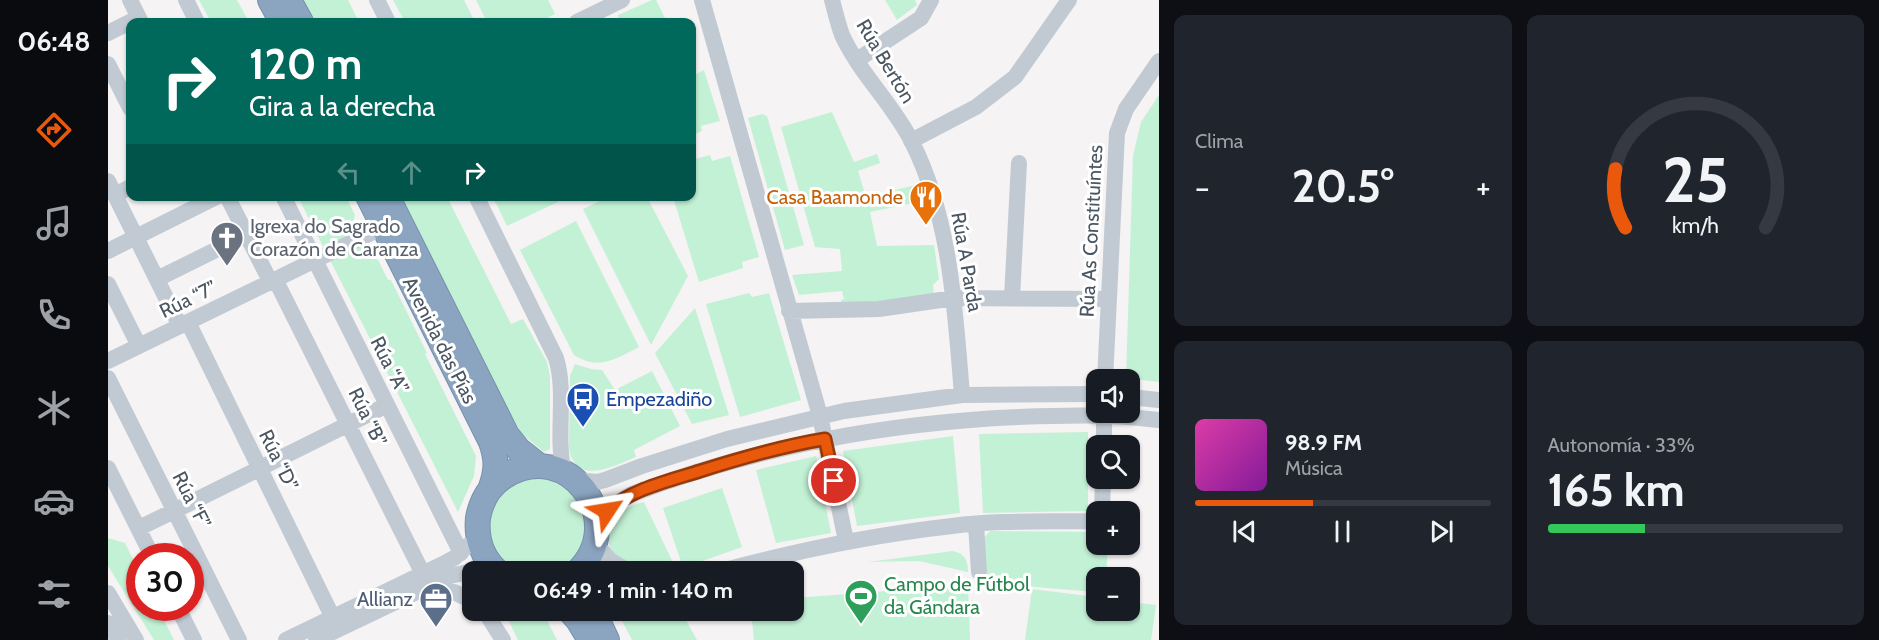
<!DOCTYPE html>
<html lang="es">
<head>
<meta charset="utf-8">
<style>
  :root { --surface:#171b24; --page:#20242c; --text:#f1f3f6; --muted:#9ea1a6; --line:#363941; --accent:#ea580c }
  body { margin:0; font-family:Cabin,sans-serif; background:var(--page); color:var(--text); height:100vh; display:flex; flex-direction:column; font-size:22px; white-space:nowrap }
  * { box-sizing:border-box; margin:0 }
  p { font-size:20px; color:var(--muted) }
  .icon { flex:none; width:33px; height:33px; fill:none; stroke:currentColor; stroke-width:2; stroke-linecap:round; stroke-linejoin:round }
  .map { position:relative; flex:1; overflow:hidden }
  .drawer { display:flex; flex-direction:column; gap:15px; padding:15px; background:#0d0f14; width:720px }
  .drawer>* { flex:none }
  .guide { position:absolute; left:18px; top:18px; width:570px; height:183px; border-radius:12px; box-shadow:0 2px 4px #0004; background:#00695c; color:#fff; overflow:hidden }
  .buttons { position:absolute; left:978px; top:369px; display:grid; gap:12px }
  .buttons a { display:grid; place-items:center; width:54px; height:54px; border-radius:12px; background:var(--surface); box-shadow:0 2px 4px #0004; font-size:30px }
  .speed { position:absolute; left:18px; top:543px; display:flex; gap:12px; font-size:30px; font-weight:700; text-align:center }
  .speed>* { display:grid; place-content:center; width:78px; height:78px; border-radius:50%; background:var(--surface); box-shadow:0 2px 4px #0004; line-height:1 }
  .speed .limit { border:9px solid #d22; background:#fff; color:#111 }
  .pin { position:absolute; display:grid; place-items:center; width:51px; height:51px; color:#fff; margin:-26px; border:3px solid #fff; border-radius:50%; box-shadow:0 2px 6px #0007 }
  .me { position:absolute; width:66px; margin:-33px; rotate:57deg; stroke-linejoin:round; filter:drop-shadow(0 0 4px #0008) }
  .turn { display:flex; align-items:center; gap:21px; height:126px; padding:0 24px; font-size:27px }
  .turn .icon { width:78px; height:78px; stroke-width:2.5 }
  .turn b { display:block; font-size:42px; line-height:51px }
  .lanes { display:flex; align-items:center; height:57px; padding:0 24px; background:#0003; justify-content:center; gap:30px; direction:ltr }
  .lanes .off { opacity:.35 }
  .big { font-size:45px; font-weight:700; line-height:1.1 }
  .drawer .card { flex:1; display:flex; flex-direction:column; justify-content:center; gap:9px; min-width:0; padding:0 21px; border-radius:12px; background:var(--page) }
  .drawer .dial { align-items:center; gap:0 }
  .dial svg { height:156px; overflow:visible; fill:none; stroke:var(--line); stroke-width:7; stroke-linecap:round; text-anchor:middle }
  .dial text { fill:var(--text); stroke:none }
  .song { display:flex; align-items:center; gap:18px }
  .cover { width:72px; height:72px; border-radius:9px; background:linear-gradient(135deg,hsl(320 70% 55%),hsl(290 70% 35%)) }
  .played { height:6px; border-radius:3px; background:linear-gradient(90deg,var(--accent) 40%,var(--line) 40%) }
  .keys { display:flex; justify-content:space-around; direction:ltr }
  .heat { display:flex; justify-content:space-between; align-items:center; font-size:33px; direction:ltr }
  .charge { height:9px; border-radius:4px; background:linear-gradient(90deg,#34c759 33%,var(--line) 0) }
  .drawer .tiles { flex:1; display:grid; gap:15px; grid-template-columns:repeat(2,1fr) }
  .trip { position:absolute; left:354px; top:561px; width:342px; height:60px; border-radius:12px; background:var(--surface); box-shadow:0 2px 4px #0004; font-weight:700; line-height:60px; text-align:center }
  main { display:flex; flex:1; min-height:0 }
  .tab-bar { display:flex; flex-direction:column; width:108px; justify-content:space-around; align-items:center; background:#090b0e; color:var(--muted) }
  .tab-bar .icon { width:42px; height:42px }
  .tab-bar .current { color:var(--accent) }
  .tab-bar b { font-size:27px; color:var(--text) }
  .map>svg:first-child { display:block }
  .green { fill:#c3f1d5 }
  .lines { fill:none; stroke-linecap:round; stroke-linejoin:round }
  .highway-casing { stroke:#7690ad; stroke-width:26 }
  .minor { stroke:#c1cad2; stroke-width:16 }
  .highway { stroke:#8ba5c1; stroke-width:24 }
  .route-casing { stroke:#983908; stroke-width:15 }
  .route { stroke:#ea580c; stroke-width:10 }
  .labels { text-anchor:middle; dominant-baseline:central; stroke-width:6; stroke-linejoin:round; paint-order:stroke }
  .street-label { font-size:20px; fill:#4a5661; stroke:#fff }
  .food-label { font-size:20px; fill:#c56008; stroke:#fff; text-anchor:end }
  .worship-label { font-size:20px; fill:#5b616d; stroke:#fff; text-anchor:start }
  .transit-label { font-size:20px; fill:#164399; stroke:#fff; text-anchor:start }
  .leisure-label { font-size:20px; fill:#27864d; stroke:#fff; text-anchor:start }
  .service-label { font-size:20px; fill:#4e5e75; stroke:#fff; text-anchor:end }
</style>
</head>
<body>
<main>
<nav class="tab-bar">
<b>06:48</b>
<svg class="icon current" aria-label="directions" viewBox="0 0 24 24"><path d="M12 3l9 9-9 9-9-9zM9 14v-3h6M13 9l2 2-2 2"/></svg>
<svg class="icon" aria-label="music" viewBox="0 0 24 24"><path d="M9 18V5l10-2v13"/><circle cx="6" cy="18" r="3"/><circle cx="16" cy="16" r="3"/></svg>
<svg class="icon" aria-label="phone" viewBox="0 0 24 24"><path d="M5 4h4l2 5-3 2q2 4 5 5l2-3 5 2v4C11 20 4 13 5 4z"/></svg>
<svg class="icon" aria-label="climate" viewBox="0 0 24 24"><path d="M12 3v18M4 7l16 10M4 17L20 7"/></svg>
<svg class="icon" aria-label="car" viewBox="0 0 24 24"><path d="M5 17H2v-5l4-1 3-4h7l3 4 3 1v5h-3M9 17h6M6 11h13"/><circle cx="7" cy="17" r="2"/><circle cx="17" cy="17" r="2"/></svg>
<svg class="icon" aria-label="filters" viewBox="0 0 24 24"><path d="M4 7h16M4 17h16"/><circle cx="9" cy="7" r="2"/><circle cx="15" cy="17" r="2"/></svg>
</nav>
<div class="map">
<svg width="1051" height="640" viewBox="0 0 1051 640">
  <rect width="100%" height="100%" fill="#f5f3f3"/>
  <path class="green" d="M 91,0 L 129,0 L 141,22 L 103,22 Z
    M 196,0 L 240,0 L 251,22 L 207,22 Z
    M 285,0 L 356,0 L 367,22 L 297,22 Z
    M 368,0 L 440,0 L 447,14 L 431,22 L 379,22 Z
    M 544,0 L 548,0 L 559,22 L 512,22 L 510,15 Z
    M 777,0 L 807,0 L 809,5 L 789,20 Z
    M 596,70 L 612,121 L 593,126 L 594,131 L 584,135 L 584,76 Z
    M 1051,95 L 1051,382 L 1018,378 L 1025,156 L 1033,122 Z
    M 724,112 L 746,162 L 769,154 L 772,163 L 750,171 L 758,197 L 808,185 L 815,201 L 762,212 L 769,246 L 826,245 L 831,279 L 825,285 L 826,297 L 734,305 L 733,300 L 736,299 L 734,291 L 691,295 L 684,275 L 734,271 L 732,249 L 707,247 L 673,127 Z
    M 654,114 L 659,116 L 696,245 L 677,250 L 640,118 Z
    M 602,155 L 604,161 L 622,156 L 651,257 L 634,262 L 635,268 L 591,282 L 565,197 L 584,196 L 584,160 Z
    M 190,197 L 238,197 L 247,215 L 244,226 L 257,253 L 270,260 L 280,280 L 283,280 L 319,353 L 317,354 L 368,456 L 366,476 L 350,512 Z
    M 293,197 L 339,197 L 403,324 L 415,319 L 439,362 L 442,376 L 442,449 L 436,452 L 414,434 L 399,408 Z
    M 455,197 L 456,199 L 399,226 L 385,197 Z
    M 500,197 L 539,197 L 580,276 L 543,345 L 475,209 Z
    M 468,221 L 531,347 C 507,359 491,371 466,355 L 412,250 Z
    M 641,293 L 644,297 L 661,293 L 693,400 L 632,417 L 598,304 Z
    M 587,308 L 621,415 L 584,424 L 547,353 Z
    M 467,364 L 483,369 L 494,370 L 507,390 L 544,371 L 572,426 L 526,450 L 528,457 C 506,466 467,487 461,448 L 462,376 Z
    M 980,432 L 980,511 L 875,513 L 871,434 Z
    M 845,436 L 852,513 L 749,526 L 735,451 Z
    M 708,456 L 723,533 L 668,543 L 648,470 Z
    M 432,476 C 459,483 472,492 476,521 C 479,536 476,546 467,559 C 458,570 449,571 435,571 C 427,571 416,573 408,571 C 387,567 377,532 380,514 C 382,504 390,494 398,487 C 407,479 420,478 432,476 Z
    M 614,488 L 634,547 L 575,568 L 555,508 Z
    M 536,502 L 569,571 C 549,569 526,569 509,557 C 494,545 502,522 514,511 C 520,507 529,504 536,502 Z
    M 882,531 L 988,532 L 988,544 L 1000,545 L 998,577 L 988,578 L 988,592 L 927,587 L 879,577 L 876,538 Z
    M 0,538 L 17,543 L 31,571 L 32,608 L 50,608 L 66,640 L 46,640 L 0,566 Z
    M 845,551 C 857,554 860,560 860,572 L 811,561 L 760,562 Z
    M 860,585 L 862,640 L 646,640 L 643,611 L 686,610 L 686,598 Z
    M 924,589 L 988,597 L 988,610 L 1022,610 L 1022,602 L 1048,605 L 1043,640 L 917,640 Z
    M 396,611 L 420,611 L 438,618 L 449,640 L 410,640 Z
    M 509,611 L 573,611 L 589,640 L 524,640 Z"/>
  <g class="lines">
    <g class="highway-casing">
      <path id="highway" d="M 162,0 L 174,22
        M 181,0 L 193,22
        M 260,196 L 383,442 C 389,459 389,470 383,487
        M 279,196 L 399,435 L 411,450 L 430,465
        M 390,572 C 374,558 368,538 370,518 C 373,501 382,485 397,476 C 460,437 522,521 469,572
        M 461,610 L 470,620 L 482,640
        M 485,610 L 499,640"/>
    </g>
    <path class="minor" d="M 22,0 L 33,22
      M 78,0 L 89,22
      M 269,0 L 280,22
      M 594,0 L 712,416 L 738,541
      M 724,0 C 727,11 730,24 734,35 C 752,74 785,104 804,142 C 843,220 847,310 854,395
      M 469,22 L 514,0
      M 0,33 L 30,18
      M 749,60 L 813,18 L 823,0
      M 0,64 L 22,108
      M 803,141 L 868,107 L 907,77 L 961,0
      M 0,181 L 72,326
      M 7,195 L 22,187
      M 119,196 L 162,281
      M 175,196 L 353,553
      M 368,196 L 448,358 C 459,394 447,435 456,472
      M 0,251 L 110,196
      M 49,279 L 138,235
      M 167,279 L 315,574
      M 0,284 L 31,346
      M 904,298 L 911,163
      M 681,311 L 771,309 L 846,298 L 1000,299
      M 80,322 L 225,618
      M 0,361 L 275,227
      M 0,378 L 131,640
      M 997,380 L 1009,133 L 1018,109 L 1051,61
      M 1022,397 L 1051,400
      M 996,446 L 996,412
      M 0,468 L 44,556
      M 468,480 L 489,482 L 497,480 L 534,466 L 619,439 L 736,411 L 854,395 L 988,394
      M 994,512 L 995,478
      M 489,524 C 500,510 509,502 524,494 C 651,447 775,423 910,417 C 960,415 1002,414 1051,420
      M 868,524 L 871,572
      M 29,526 L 35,526 L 66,511 L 279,405
      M 487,543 L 502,560 L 522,572
      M 610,572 C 687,551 764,535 844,526 C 891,520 939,522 986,521 L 988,519
      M 314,591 L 346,592 L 364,601
      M 0,593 L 28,640
      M 70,608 L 86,640
      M 376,610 L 395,640
      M 0,623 L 10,640
      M 178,640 L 335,564 L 346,558 L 359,546
      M 208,640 L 342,576 L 365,571 L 380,572"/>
    <use href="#highway" class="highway"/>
  </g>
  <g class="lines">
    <g class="route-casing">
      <path id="route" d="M 499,511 C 524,489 560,481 592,471 C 633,458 674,446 717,439 L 726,481"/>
    </g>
    <use href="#route" class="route"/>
  </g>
  <defs>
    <g id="restaurant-pin" transform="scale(1.725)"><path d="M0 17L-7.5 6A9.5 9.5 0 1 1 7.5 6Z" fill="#e8710a" stroke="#fff"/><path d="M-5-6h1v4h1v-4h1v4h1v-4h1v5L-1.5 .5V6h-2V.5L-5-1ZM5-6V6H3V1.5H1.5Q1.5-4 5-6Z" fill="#fff"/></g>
    <g id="church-pin" transform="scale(1.725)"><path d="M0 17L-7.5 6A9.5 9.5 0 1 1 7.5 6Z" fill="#6b7280" stroke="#fff"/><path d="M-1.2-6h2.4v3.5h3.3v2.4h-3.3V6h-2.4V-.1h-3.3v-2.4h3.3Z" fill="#fff"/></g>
    <g id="bus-pin" transform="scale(1.725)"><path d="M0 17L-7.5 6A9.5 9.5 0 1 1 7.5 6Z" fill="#1a4fb4" stroke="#fff"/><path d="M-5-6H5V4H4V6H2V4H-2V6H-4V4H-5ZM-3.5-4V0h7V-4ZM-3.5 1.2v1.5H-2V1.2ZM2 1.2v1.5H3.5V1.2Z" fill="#fff"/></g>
    <g id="stadium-pin" transform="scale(1.725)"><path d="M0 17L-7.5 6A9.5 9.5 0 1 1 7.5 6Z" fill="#2e9e5b" stroke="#fff"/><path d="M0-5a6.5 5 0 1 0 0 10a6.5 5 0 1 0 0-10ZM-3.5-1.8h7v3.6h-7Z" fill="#fff"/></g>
    <g id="office-pin" transform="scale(1.725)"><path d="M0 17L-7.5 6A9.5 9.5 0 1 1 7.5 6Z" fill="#5c6f8a" stroke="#fff"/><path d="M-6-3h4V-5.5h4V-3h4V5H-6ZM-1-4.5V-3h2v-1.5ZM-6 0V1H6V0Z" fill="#fff"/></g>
  </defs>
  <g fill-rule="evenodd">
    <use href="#restaurant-pin" x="818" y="197"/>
    <use href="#church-pin" x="119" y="238"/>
    <use href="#bus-pin" x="475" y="399"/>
    <use href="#stadium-pin" x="753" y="596"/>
    <use href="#office-pin" x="328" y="599"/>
  </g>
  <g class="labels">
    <g class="street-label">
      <text transform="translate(778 61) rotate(59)">Rúa Bertón</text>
      <text transform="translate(983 231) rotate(-87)">Rúa As Constituíntes</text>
      <text transform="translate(859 262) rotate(80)">Rúa A Parda</text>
      <text transform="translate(80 299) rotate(-26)">Rúa “7”</text>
      <text transform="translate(332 340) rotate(63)">Avenida das Pías</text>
      <text transform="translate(282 365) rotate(63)">Rúa “A”</text>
      <text transform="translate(260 417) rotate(64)">Rúa “B”</text>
      <text transform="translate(171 460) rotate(64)">Rúa “D”</text>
      <text transform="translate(84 500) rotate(63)">Rúa “F”</text>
    </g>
    <g class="food-label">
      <text x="795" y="197">Casa Baamonde</text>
    </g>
    <g class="worship-label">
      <text x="142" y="226">Igrexa do Sagrado<tspan x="142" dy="23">Corazón de Caranza</tspan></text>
    </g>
    <g class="transit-label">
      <text x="498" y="399">Empezadiño</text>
    </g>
    <g class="leisure-label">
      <text x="776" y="584">Campo de Fútbol<tspan x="776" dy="23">da Gándara</tspan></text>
    </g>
    <g class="service-label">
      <text x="305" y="599">Allianz</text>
    </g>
  </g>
</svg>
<div class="buttons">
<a><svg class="icon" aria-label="sound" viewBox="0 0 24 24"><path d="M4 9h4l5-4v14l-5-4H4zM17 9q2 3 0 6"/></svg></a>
<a><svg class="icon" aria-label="search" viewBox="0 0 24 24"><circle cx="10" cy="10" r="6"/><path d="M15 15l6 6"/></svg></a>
<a>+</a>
<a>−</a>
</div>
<div class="speed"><div class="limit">30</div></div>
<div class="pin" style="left:726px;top:481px;background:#d93025"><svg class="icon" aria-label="arrive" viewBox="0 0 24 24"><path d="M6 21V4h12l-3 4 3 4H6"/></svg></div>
<svg class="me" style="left:499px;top:511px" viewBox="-20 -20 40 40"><path d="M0-17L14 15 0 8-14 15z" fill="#ea580c" stroke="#fff" stroke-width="4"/></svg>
<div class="trip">06:49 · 1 min · 140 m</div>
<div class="guide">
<div class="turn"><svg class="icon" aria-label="right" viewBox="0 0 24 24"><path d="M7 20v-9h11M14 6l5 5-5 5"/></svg><div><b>120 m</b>Gira a la derecha</div></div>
<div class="lanes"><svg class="icon off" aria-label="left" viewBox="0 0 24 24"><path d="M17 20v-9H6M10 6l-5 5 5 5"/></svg><svg class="icon off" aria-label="ahead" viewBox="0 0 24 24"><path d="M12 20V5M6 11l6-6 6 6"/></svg><svg class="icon" aria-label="right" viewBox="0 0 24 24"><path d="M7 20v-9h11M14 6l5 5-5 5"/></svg></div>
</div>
</div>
<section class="drawer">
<div class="tiles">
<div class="card"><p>Clima</p>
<div class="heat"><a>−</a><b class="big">20.5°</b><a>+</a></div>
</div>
<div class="card dial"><svg viewBox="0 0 100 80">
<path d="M14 69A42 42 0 1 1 86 69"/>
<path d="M14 69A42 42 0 0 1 9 39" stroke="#ea580c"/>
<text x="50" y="56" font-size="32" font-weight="700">25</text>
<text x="50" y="72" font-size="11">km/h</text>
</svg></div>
<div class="card">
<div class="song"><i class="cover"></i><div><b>98.9 FM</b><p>Música</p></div></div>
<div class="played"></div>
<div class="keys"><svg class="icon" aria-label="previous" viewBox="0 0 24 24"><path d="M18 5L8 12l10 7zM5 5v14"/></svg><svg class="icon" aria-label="pause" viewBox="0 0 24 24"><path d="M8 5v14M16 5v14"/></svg><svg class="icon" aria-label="next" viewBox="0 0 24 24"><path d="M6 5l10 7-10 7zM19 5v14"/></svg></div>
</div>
<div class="card"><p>Autonomía · 33%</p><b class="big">165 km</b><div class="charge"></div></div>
</div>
</section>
</main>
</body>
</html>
